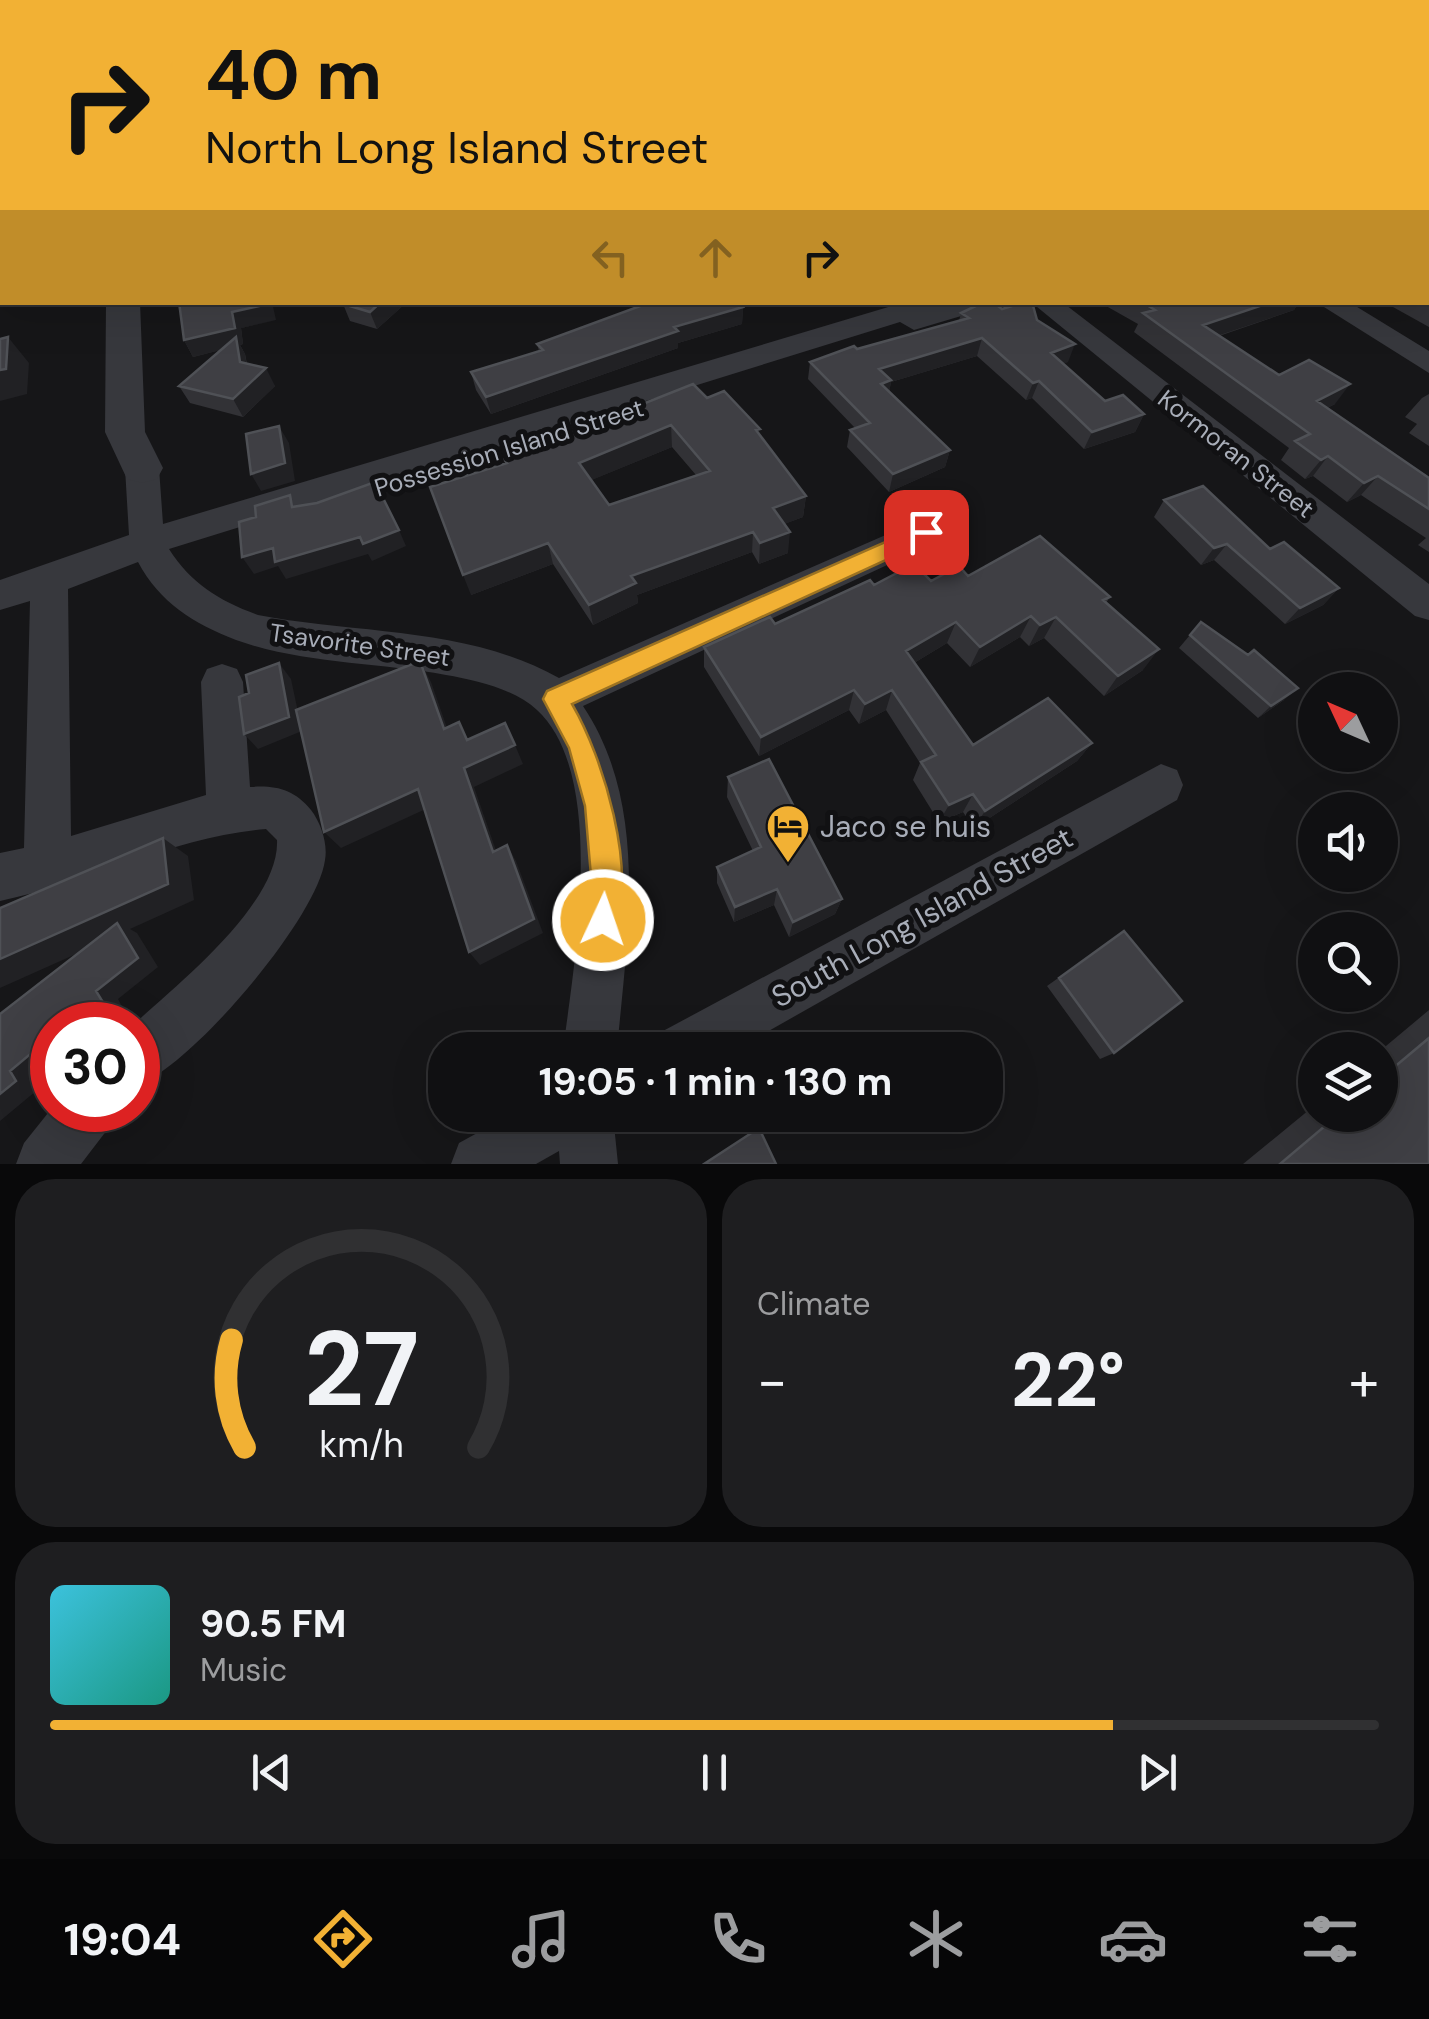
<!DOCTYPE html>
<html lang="en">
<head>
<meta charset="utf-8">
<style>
  :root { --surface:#101012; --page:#1e1e20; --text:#f1f3f6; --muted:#9c9d9f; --line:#303032; --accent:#f2b134 }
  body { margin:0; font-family:"DM Sans",sans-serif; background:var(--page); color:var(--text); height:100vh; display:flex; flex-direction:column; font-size:38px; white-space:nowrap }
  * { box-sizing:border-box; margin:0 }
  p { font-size:32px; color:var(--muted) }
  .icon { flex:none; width:55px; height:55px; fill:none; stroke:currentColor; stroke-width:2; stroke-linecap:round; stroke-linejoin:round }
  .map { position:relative; height:1164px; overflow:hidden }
  .panel { display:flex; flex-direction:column; gap:15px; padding:15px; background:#09090a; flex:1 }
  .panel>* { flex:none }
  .guide { position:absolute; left:0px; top:0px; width:1430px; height:305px; box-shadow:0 10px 40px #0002,0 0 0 2px var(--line); background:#f2b134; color:#111; overflow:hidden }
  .needle { width:65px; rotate:314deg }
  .fabs { position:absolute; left:1298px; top:672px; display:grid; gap:20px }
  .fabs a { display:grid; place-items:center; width:100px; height:100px; border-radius:50%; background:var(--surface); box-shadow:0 10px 40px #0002,0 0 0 2px var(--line); font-size:50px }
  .speed { position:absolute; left:30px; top:1002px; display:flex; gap:20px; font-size:50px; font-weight:700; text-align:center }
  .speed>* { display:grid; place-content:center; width:130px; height:130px; border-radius:50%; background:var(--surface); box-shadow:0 10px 40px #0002,0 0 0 2px var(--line); line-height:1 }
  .speed .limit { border:15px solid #d22; background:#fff; color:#111 }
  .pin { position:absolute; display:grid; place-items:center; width:85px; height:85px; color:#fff; margin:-42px; border-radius:20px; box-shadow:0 5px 15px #0006 }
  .me { position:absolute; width:110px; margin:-55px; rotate:3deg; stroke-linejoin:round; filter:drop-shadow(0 0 8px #0008) }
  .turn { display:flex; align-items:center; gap:35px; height:210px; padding:0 40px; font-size:45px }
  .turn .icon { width:130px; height:130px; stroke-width:2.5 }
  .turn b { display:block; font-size:70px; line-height:85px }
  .lanes { display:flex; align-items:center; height:95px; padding:0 40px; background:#0003; justify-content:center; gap:50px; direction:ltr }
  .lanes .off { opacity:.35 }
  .big { font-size:75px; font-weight:700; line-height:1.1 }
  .panel .card { flex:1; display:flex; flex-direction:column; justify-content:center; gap:15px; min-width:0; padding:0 35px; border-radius:40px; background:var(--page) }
  .panel .dial { align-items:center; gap:0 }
  .dial svg { height:260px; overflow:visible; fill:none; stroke:var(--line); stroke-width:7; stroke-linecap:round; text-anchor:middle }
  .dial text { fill:var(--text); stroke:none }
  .song { display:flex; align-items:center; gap:30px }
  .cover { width:120px; height:120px; border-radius:15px; background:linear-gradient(135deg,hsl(190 70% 55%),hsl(170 70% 35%)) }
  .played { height:10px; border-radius:5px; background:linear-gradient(90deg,var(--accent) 80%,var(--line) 80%) }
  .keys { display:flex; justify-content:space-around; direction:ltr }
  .heat { display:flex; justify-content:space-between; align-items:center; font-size:55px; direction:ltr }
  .panel .tiles { flex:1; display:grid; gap:15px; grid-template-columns:1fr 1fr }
  .card:last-child { grid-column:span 2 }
  .trip { position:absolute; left:428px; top:1032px; width:575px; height:100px; border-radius:40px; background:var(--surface); box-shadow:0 10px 40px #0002,0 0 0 2px var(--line); font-weight:700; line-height:100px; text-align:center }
  .menu { display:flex; height:160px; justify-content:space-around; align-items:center; background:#060607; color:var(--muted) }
  .menu .icon { width:70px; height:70px }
  .menu .active { color:var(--accent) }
  .menu b { font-size:45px; color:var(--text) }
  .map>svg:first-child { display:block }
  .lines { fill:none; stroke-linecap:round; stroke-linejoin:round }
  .minor { fill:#37383d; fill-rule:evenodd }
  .tertiary { fill:#37383d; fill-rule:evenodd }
  .wall { fill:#323236; fill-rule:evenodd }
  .shaded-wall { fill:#212124 }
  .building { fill:#3f3f44; stroke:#4f5156; stroke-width:2.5; fill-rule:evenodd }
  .route { fill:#f2b134; stroke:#9d7322; stroke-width:2.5 }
  .labels { text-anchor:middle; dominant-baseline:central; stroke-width:10; stroke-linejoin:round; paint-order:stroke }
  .street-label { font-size:25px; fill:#a8adb8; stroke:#111113 }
  .near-poi-label { font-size:30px; fill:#a8adb8; stroke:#111113; text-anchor:start }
  .near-street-label { font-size:30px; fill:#a8adb8; stroke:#111113 }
</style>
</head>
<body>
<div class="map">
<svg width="1429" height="1164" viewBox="0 0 1429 1164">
  <rect width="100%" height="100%" fill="#161618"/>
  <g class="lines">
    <path class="minor" d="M 327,0 L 343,0 L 344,2 L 328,2 Z
      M 542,0 L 559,0 L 560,2 L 543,2 Z
      M 2,73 L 2,85 L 0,86 L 0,74 Z
      M 1429,147 L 1429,161 L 1428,162 L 1428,148 Z
      M 0,244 L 2,244 L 2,260 L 0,260 Z
      M 905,302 L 991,302 L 988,308 L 914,330 L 900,322 L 169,549 C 191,584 220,601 258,615 C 357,634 469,627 559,678 L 913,523 L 926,519 L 939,523 L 944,532 L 939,541 L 583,706 C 650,806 627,937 617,1050 L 563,1050 C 574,965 608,775 537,710 C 514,689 476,680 446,675 C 376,662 303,664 236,640 C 193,623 160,603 138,562 L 68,589 L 71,836 L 206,795 L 201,682 L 207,669 L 222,664 L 237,669 L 243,682 L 250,787 C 275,785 294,789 311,810 C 321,823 328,844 325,860 C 317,919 191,1066 138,1085 L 138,1025 L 133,1025 C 178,984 280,903 277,840 L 266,829 C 176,836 89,882 0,901 L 0,853 L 24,848 L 30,601 L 0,610 L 0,580 L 129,535 L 125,468 L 130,460 L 154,460 L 159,468 L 163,524 Z
      M 1031,302 L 1062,302 L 1429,584 L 1429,620 L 1415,616 Z
      M 1316,302 L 1349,302 L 1429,351 L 1429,373 Z
      M 1161,764 L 1177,770 L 1183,785 L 1177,800 L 735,1050 L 655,1050 L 663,1031 Z
      M 52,1108 L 115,1110 L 107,1130 L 81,1164 L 16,1164 L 24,1143 Z
      M 510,1115 L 613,1115 L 618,1164 L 560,1164 L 559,1151 L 536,1164 L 451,1164 L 459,1143 Z"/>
    <path class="tertiary" d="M 118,0 L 140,0 L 140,2 L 119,2 Z
      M 1073,0 L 1095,0 L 1095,2 L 1074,2 Z
      M 1428,191 L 1429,191 L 1429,210 L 1428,210 Z
      M 106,302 L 140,302 L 145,432 L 163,468 L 157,479 L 142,483 L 127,479 L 105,432 Z"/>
  </g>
  <path class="wall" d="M 1157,0 L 1429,0 L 1429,133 L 1428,133 L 1428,2 L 1157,2 Z
    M 1429,206 L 1429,327 L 1384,302 L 1428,302 Z
    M 407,302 L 377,329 L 350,321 L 343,304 Z
    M 1099,302 L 1299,302 L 1294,310 L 1219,336 L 1279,375 L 1335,404 L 1327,408 L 1429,478 L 1429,552 L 1418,545 L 1426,538 L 1361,495 L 1347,502 L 1313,476 L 1305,479 L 1281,460 L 1289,448 L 1134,332 L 1138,324 Z
    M 743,307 L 742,324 L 678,343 L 678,348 L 491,414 L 476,390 L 471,372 L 539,351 L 537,344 Z
    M 1002,309 L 1037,320 L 1068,362 L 1063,363 L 1105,401 L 1144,414 L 1135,432 L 1084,449 L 1032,398 L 1026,400 L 977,356 L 891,382 L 889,392 L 950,450 L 945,467 L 889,492 L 847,447 L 850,430 L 855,428 L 808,379 L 810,362 L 959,321 L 961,313 Z
    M 276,320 L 241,328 L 243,344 L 240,345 L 245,354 L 247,364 L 275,386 L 243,417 L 190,403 L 179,386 L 220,350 L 193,357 L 184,340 Z
    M 1429,394 L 1429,446 L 1409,433 L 1417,424 L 1405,417 L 1422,398 Z
    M 707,398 L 760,435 L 806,496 L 803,517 L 784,524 L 788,553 L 759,564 L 752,552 L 637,595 L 638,603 L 593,625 L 553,564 L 471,595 L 505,463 L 504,459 ZM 672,447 L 696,475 L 609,505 L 591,480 Z
    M 1164,500 L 1270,549 L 1339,588 L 1323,605 L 1285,624 L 1214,560 L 1201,565 L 1154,517 Z
    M 968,576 L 1110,597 L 1106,603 L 1143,670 L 1104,696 L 1044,638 L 1029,646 L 1020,637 L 970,667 L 947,643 L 914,663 L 973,745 L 1092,743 L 1077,761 L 974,828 L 963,812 L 939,822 L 913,780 L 920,763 L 886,710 L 859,724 L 849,710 L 759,756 L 704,667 L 704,647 L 775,624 L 874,585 L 931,581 Z
    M 1201,622 L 1284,700 L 1258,718 L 1179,648 Z
    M 728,777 L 842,899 L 835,914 L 789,937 L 774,905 L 734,922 L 717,883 L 717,867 L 753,851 L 727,797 Z
    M 1124,931 L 1114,1053 L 1100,1059 L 1047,986 Z
    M 1429,1010 L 1429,1164 L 1243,1164 L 1315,1105 L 1315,1115 L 1380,1115 L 1380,1051 Z"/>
  <path class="shaded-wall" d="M 2,174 L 2,197 L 0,193 L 0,175 Z
    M 268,302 L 272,302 L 276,320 L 241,328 L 243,344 L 240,345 L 245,354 L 249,380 L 240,362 L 237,346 L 193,357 L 184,340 L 232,312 Z
    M 381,302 L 407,302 L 377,329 L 370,312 Z
    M 1272,302 L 1299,302 L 1294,310 L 1193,344 L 1203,325 Z
    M 743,307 L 742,324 L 678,343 L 678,348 L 491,414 L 486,397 L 674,327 Z
    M 8,337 L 29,363 L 27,394 L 0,401 L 0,370 Z
    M 982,338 L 977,356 L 891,382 L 888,398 L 877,402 L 879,369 Z
    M 1075,344 L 1068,362 L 1045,370 L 1051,353 Z
    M 266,368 L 275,386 L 243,417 L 233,399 Z
    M 1039,381 L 1032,398 L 1026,400 L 1033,383 Z
    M 1350,384 L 1335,404 L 1303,420 L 1317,401 Z
    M 1144,414 L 1135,432 L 1084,449 L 1092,432 Z
    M 671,425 L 672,447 L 582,484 L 579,463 Z
    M 279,426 L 289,443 L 295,481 L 261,491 L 251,474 Z
    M 950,450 L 945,467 L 889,492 L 893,474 Z
    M 1328,456 L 1313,476 L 1305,479 L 1321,460 Z
    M 1378,476 L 1361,495 L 1347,502 L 1364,483 Z
    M 806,496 L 803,517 L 771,529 L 773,508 Z
    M 399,530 L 406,546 L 372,561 L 368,554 L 286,579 L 278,566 L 254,574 L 242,557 L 273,548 L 360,537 Z
    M 753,532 L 752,552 L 637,595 L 638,603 L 593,625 L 589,605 L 631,576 Z
    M 790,532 L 788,553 L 759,564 L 760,543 Z
    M 548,543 L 553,564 L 471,595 L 463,575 Z
    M 1227,544 L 1214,560 L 1201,565 L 1214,548 Z
    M 1339,588 L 1323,605 L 1285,624 L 1300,608 Z
    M 1031,616 L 1020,637 L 970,667 L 980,647 Z
    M 1056,617 L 1044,638 L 1029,646 L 1040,625 Z
    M 956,622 L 947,643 L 899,672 L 906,651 Z
    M 1159,649 L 1143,670 L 1104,696 L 1118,676 Z
    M 420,661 L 431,682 L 454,748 L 444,729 Z
    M 279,663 L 291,679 L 302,731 L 258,749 L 244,734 Z
    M 1298,688 L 1284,700 L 1258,718 L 1271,706 Z
    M 854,690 L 849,710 L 759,756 L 761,737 Z
    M 892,690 L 886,710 L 859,724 L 865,704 Z
    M 1092,743 L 1077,761 L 974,828 L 985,811 Z
    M 515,745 L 523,764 L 474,787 L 502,868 L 493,852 L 464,768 Z
    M 418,789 L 430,807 L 341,848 L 324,832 Z
    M 973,794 L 963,812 L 939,822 L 949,805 Z
    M 163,838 L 188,856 L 194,900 L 130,929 L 137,933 L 158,967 L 118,999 L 125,1012 L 109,1025 L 78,1025 L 96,991 L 123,933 L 0,988 L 0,959 Z
    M 507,845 L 516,861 L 543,933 L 480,965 L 469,952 Z
    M 777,889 L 774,905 L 734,922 L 735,907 Z
    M 842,899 L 835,914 L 789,937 L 793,922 Z
    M 52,1036 L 52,1063 L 36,1076 L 42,1086 L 0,1121 L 0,1094 L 10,1071 Z"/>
  <path class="building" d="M 0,0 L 93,0 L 94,2 L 2,2 L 2,28 L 1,15 L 0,15 Z
    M 146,0 L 272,0 L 273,2 L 151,2 Z
    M 367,0 L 524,0 L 526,2 L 368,2 Z
    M 819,0 L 840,0 L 837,2 L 806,2 Z
    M 893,0 L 937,0 L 936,2 L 892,2 Z
    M 996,0 L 1047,0 L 1046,2 L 995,2 Z
    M 1217,0 L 1429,0 L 1429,114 L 1428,113 L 1428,2 L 1206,2 Z
    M 0,150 L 2,150 L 2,174 L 0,175 Z
    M 1428,206 L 1429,206 L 1429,303 L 1428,302 Z
    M 179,302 L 268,302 L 268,304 L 232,312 L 235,328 L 184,340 Z
    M 344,302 L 381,302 L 370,312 L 343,304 Z
    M 651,302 L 739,302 L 743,307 L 674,327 L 678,331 L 486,397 L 471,372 L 543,350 L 537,344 Z
    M 984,302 L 993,302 L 1002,309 L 1025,302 L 1032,302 L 1037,320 L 1075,344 L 1051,353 L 1105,401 L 1123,395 L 1144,414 L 1092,432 L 1039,381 L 1033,383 L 982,338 L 879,369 L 891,380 L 881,384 L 950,450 L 893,474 L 850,430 L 870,423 L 810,362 L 854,346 L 857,349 L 969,318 L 961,313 Z
    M 1142,302 L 1272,302 L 1203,325 L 1279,375 L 1309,360 L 1350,384 L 1317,401 L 1429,478 L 1429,509 L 1378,476 L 1364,483 L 1328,456 L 1321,460 L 1295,441 L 1310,434 L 1143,313 L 1155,310 Z
    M 8,337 L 6,369 L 0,370 L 0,339 Z
    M 236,337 L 240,362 L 266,368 L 233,399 L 179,386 Z
    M 693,384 L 707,398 L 724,391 L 760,429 L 756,430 L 806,496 L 773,508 L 790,532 L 760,543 L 753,532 L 631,576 L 636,583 L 589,605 L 548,543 L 463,575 L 430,487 L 507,463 L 504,459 ZM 671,425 L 710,471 L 609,505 L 579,463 Z
    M 279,426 L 285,463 L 251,474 L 246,434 Z
    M 375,482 L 399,530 L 363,544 L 360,537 L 275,562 L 273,548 L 242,557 L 239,522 L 256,517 L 255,506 L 290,495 L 292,507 L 317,503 Z
    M 1203,486 L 1270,549 L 1284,542 L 1339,588 L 1300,608 L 1227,544 L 1214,548 L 1164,500 Z
    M 1040,536 L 1110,597 L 1103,600 L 1159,649 L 1118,676 L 1056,617 L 1040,625 L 1031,616 L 980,647 L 956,622 L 906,651 L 973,745 L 1048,698 L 1092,743 L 985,811 L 973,794 L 949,805 L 921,762 L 936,755 L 892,690 L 865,704 L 854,690 L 761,737 L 704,647 L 770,617 L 775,624 L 870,580 L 874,585 L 914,564 L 931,581 L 959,566 L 968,576 Z
    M 1201,622 L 1248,655 L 1254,650 L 1298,688 L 1271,706 L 1190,635 Z
    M 420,661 L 444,729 L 459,722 L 467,740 L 505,723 L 515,745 L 464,768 L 493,852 L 507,845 L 534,919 L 469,952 L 418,789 L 324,832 L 296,710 Z
    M 279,663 L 289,717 L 244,734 L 239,697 L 249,693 L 246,675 Z
    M 769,759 L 842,899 L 793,922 L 777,889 L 735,907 L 717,867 L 761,847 L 728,777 Z
    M 163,838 L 168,884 L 0,959 L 0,908 Z
    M 117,923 L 138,958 L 96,991 L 104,1004 L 78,1025 L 52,1025 L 52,1036 L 10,1071 L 16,1081 L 0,1094 L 0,1014 Z
    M 1124,931 L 1182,1001 L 1114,1053 L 1059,978 Z
    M 1429,1038 L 1429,1164 L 1280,1164 L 1338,1115 L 1380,1115 L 1380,1079 Z
    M 759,1128 L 776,1164 L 704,1164 Z"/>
  <path class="route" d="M 926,524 L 934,527 L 934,538 L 572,704 C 603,757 638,871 614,931 L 603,935 L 592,931 L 588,920 L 592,888 L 585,806 L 569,748 L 543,699 L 547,691 Z"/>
  <defs>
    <g id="hotel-pin" transform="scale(2.25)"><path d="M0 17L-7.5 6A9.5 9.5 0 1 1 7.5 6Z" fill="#f2b134" stroke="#111113"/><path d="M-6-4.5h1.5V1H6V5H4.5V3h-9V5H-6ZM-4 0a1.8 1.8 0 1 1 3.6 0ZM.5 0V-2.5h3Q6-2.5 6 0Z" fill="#111"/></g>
  </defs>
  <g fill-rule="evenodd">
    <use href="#hotel-pin" x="788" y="826"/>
  </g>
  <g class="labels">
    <g class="street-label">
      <text transform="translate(509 448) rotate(-17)">Possession Island Street</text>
      <text transform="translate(1236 454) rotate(38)">Kormoran Street</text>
      <text transform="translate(360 645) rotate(8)">Tsavorite Street</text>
    </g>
    <g class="near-poi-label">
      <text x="820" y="826">Jaco se huis</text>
    </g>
    <g class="near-street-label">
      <text transform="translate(922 917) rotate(-29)">South Long Island Street</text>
    </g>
  </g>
</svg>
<div class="fabs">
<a><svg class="needle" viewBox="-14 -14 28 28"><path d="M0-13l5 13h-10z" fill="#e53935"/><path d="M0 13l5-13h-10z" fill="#9c9d9f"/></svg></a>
<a><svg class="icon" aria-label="sound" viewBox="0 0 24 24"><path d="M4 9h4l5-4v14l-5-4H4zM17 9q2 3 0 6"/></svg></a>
<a><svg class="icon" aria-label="search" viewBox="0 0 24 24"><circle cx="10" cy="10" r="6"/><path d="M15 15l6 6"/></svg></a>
<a><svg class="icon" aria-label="layers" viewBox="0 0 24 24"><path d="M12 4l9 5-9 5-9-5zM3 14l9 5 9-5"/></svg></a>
</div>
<div class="speed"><div class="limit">30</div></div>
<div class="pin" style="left:926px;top:532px;background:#d93025"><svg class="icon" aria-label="arrive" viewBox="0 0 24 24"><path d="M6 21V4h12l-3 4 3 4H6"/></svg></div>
<svg class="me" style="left:603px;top:920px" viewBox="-20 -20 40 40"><circle r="17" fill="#f2b134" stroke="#fff" stroke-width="3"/><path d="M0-11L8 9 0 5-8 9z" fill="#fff"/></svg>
<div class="trip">19:05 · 1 min · 130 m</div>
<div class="guide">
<div class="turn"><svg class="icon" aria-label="right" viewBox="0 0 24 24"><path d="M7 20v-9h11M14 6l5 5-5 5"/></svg><div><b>40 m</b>North Long Island Street</div></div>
<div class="lanes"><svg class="icon off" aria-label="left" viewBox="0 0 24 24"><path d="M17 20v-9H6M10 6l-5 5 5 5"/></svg><svg class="icon off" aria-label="ahead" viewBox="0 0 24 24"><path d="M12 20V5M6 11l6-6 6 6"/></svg><svg class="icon" aria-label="right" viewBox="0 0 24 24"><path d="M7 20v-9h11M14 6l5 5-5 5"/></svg></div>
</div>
</div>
<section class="panel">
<div class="tiles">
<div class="card dial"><svg viewBox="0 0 100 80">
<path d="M14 69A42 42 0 1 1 86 69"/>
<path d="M14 69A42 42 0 0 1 10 36" stroke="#f2b134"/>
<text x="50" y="56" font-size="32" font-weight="700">27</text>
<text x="50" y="72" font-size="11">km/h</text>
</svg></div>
<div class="card"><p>Climate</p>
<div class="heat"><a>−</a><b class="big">22°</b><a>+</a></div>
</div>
<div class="card">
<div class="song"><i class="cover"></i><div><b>90.5 FM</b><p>Music</p></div></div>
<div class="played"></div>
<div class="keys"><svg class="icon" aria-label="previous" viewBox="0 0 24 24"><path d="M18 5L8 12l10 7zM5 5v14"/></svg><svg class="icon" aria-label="pause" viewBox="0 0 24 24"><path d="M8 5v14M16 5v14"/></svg><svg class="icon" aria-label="next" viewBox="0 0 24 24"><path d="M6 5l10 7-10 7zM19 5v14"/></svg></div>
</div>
</div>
</section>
<nav class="menu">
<b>19:04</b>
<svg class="icon active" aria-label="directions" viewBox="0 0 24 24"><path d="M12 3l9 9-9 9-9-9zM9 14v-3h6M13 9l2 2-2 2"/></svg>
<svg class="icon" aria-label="music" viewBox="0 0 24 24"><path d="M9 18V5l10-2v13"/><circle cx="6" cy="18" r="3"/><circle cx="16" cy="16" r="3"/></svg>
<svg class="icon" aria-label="phone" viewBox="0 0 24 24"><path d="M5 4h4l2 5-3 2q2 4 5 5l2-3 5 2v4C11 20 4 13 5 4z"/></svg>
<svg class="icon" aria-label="climate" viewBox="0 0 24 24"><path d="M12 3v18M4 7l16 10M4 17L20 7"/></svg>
<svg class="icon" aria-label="car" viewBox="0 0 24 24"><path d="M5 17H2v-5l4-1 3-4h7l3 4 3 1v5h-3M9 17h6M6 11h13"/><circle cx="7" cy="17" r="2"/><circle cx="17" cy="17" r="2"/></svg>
<svg class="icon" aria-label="filters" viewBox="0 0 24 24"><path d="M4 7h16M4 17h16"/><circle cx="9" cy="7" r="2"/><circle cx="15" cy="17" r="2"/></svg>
</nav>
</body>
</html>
